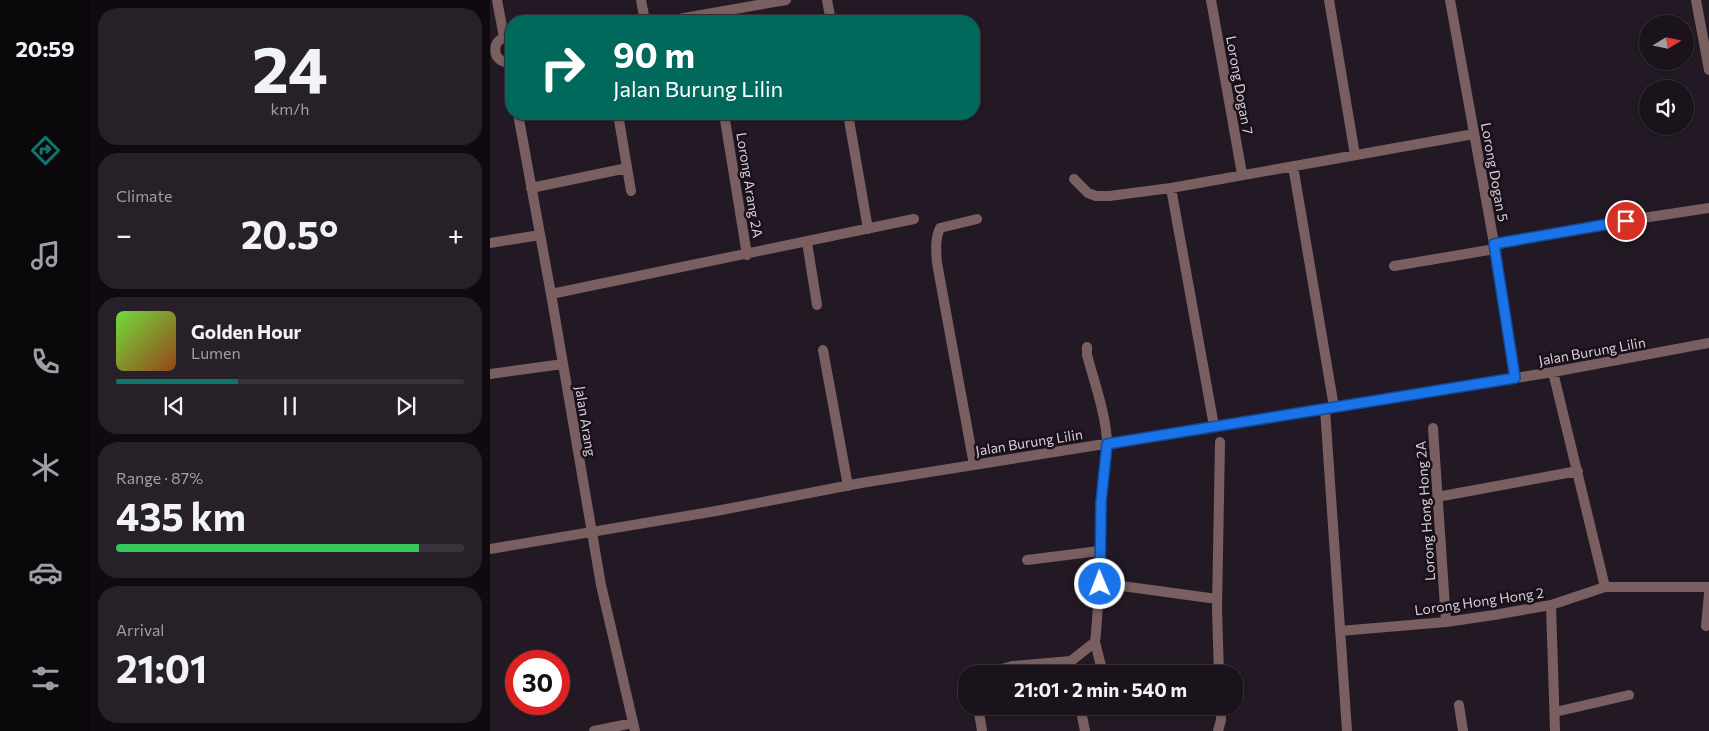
<!DOCTYPE html>
<html lang="en">
<head>
<meta charset="utf-8">
<style>
  :root { --surface:#1a131b; --page:#272028; --text:#f1f3f6; --muted:#9f9ea3; --line:#38323a; --accent:#0f766e }
  body { margin:0; font-family:Commissioner,sans-serif; background:var(--page); color:var(--text); height:100vh; display:flex; flex-direction:column; font-size:19px; white-space:nowrap }
  * { box-sizing:border-box; margin:0 }
  p { font-size:16px; color:var(--muted) }
  .icon { flex:none; width:28px; height:28px; fill:none; stroke:currentColor; stroke-width:2; stroke-linecap:round; stroke-linejoin:round }
  .map { position:relative; flex:1; overflow:hidden }
  .side { display:flex; flex-direction:column; gap:8px; padding:8px; background:#0e0a0f; width:400px }
  .side>* { flex:none }
  .hud { position:absolute; left:15px; top:15px; width:475px; height:105px; border-radius:20px; box-shadow:0 1px 4px #0004,0 0 0 1px var(--line); background:#00695c; color:#fff; overflow:hidden }
  .needle { width:32px; rotate:80deg }
  .tools { position:absolute; left:1149px; top:15px; display:grid; gap:10px }
  .tools a { display:grid; place-items:center; width:55px; height:55px; border-radius:50%; background:var(--surface); box-shadow:0 1px 4px #0004,0 0 0 1px var(--line); font-size:25px }
  .speed { position:absolute; left:15px; top:650px; display:flex; gap:10px; font-size:25px; font-weight:700; text-align:center }
  .speed>* { display:grid; place-content:center; width:65px; height:65px; border-radius:50%; background:var(--surface); box-shadow:0 1px 4px #0004,0 0 0 1px var(--line); line-height:1 }
  .speed .limit { border:8px solid #d22; background:#fff; color:#111 }
  .pin { position:absolute; display:grid; place-items:center; width:42px; height:42px; color:#fff; margin:-21px; border:2px solid #fff; border-radius:50%; box-shadow:0 1px 5px #0007 }
  .me { position:absolute; width:55px; margin:-28px; rotate:359deg; stroke-linejoin:round; filter:drop-shadow(0 0 4px #0008) }
  .turn { display:flex; align-items:center; gap:18px; height:105px; padding:0 25px; font-size:22px }
  .turn .icon { width:65px; height:65px; stroke-width:2.5 }
  .turn b { display:block; font-size:35px; line-height:42px }
  .big { font-size:38px; font-weight:700; line-height:1.1 }
  .side .card { flex:1; display:flex; flex-direction:column; justify-content:center; gap:8px; min-width:0; padding:0 18px; border-radius:20px; background:var(--page) }
  .side .dial { align-items:center; gap:0 }
  .dial b { font-size:65px; line-height:1 }
  .song { display:flex; align-items:center; gap:15px }
  .cover { width:60px; height:60px; border-radius:8px; background:linear-gradient(135deg,hsl(100 70% 55%),hsl(20 70% 35%)) }
  .played { height:5px; border-radius:2px; background:linear-gradient(90deg,var(--accent) 35%,var(--line) 35%) }
  .keys { display:flex; justify-content:space-around; direction:ltr }
  .heat { display:flex; justify-content:space-between; align-items:center; font-size:28px; direction:ltr }
  .charge { height:8px; border-radius:4px; background:linear-gradient(90deg,#34c759 87%,var(--line) 0) }
  .trip { position:absolute; left:468px; top:665px; width:285px; height:50px; border-radius:20px; background:var(--surface); box-shadow:0 1px 4px #0004,0 0 0 1px var(--line); font-weight:700; line-height:50px; text-align:center }
  main { display:flex; flex:1; min-height:0 }
  .tabs { display:flex; flex-direction:column; width:90px; justify-content:space-around; align-items:center; background:#0a080b; color:var(--muted) }
  .tabs .icon { width:35px; height:35px }
  .tabs .selected { color:var(--accent) }
  .tabs b { font-size:22px; color:var(--text) }
  .map>svg:first-child { display:block }
  .lines { fill:none; stroke-linecap:round; stroke-linejoin:round }
  .minor { stroke:#795f5f; stroke-width:10 }
  .route-casing { stroke:#114b97; stroke-width:12 }
  .route { stroke:#1a73e8; stroke-width:9 }
  .labels { text-anchor:middle; dominant-baseline:central; stroke-width:5; stroke-linejoin:round; paint-order:stroke }
  .street-label { font-size:14px; fill:#d7d0d8; stroke:#19101b }
</style>
</head>
<body>
<main>
<nav class="tabs">
<b>20:59</b>
<svg class="icon selected" aria-label="directions" viewBox="0 0 24 24"><path d="M12 3l9 9-9 9-9-9zM9 14v-3h6M13 9l2 2-2 2"/></svg>
<svg class="icon" aria-label="music" viewBox="0 0 24 24"><path d="M9 18V5l10-2v13"/><circle cx="6" cy="18" r="3"/><circle cx="16" cy="16" r="3"/></svg>
<svg class="icon" aria-label="phone" viewBox="0 0 24 24"><path d="M5 4h4l2 5-3 2q2 4 5 5l2-3 5 2v4C11 20 4 13 5 4z"/></svg>
<svg class="icon" aria-label="climate" viewBox="0 0 24 24"><path d="M12 3v18M4 7l16 10M4 17L20 7"/></svg>
<svg class="icon" aria-label="car" viewBox="0 0 24 24"><path d="M5 17H2v-5l4-1 3-4h7l3 4 3 1v5h-3M9 17h6M6 11h13"/><circle cx="7" cy="17" r="2"/><circle cx="17" cy="17" r="2"/></svg>
<svg class="icon" aria-label="filters" viewBox="0 0 24 24"><path d="M4 7h16M4 17h16"/><circle cx="9" cy="7" r="2"/><circle cx="15" cy="17" r="2"/></svg>
</nav>
<section class="side">
<div class="card dial"><b>24</b><p>km/h</p></div>
<div class="card"><p>Climate</p>
<div class="heat"><a>−</a><b class="big">20.5°</b><a>+</a></div>
</div>
<div class="card">
<div class="song"><i class="cover"></i><div><b>Golden Hour</b><p>Lumen</p></div></div>
<div class="played"></div>
<div class="keys"><svg class="icon" aria-label="previous" viewBox="0 0 24 24"><path d="M18 5L8 12l10 7zM5 5v14"/></svg><svg class="icon" aria-label="pause" viewBox="0 0 24 24"><path d="M8 5v14M16 5v14"/></svg><svg class="icon" aria-label="next" viewBox="0 0 24 24"><path d="M6 5l10 7-10 7zM19 5v14"/></svg></div>
</div>
<div class="card"><p>Range · 87%</p><b class="big">435 km</b><div class="charge"></div></div>
<div class="card"><p>Arrival</p><b class="big">21:01</b></div>
</section>
<div class="map">
<svg width="1219" height="731" viewBox="0 0 1219 731">
  <rect width="100%" height="100%" fill="#221924"/>
  <g class="lines">
    <path class="minor" d="M 7,0 L 14,37
      M 151,0 L 155,21
      M 337,0 L 341,21
      M 721,0 L 752,174
      M 839,0 L 865,155
      M 960,0 L 1005,249 L 1025,378
      M 1206,0 L 1219,70
      M 177,21 L 296,0
      M 21,37 C 0,35 0,65 21,62
      M 18,63 L 21,80
      M 28,114 L 61,294 L 111,585 L 145,731
      M 128,114 L 141,191
      M 358,114 L 378,229
      M 235,120 L 257,255
      M 803,166 L 844,407
      M 584,179 L 598,193 L 606,196 L 619,196 L 681,188 L 984,134
      M 41,188 L 137,168
      M 681,188 L 724,426
      M 317,242 L 327,305
      M 0,243 L 50,235
      M 1004,245 L 1120,223 L 1219,208
      M 904,266 L 1005,249
      M 61,294 L 424,219
      M 333,350 L 358,486
      M 1063,372 L 1115,587
      M 0,374 L 73,364
      M 835,409 L 857,731
      M 943,428 L 956,622
      M 484,465 L 447,263 C 446,251 445,239 450,228 L 487,219
      M 947,497 L 1088,471
      M 0,549 L 226,511 L 371,483 L 1063,372 L 1219,343
      M 537,560 L 609,551
      M 610,583 L 727,599
      M 1061,605 L 1065,731
      M 1216,626 L 1219,594
      M 850,631 L 956,622 L 1004,615 L 1061,605 L 1115,587 L 1219,587
      M 605,642 L 613,674
      M 581,661 L 605,642 C 610,600 609,558 611,516 C 611,492 617,467 617,444 C 617,418 604,381 597,355 L 597,347
      M 581,661 L 583,674
      M 495,674 L 522,666 L 581,661
      M 729,674 L 727,609 L 730,442
      M 969,705 L 973,731
      M 488,706 L 492,731
      M 590,706 L 595,731
      M 1065,712 L 1139,695
      M 104,731 L 143,723
      M 728,731 L 731,720 L 731,706"/>
  </g>
  <g class="lines">
    <g class="route-casing">
      <path id="route" d="M 610,584 L 611,502 L 617,444 L 1025,378 L 1004,244 L 1136,221"/>
    </g>
    <use href="#route" class="route"/>
  </g>
  <g class="labels">
    <g class="street-label">
      <text transform="translate(750 85) rotate(80)">Lorong Dogan 7</text>
      <text transform="translate(1005 172) rotate(80)">Lorong Dogan 5</text>
      <text transform="translate(260 185) rotate(81)">Lorong Arang 2A</text>
      <text transform="translate(1102 351) rotate(-10)">Jalan Burung Lilin</text>
      <text transform="translate(96 421) rotate(81)">Jalan Arang</text>
      <text transform="translate(539 442) rotate(-9)">Jalan Burung Lilin</text>
      <text transform="translate(935 511) rotate(-94)">Lorong Hong Hong 2A</text>
      <text transform="translate(989 601) rotate(-8)">Lorong Hong Hong 2</text>
    </g>
  </g>
</svg>
<div class="tools">
<a><svg class="needle" viewBox="-14 -14 28 28"><path d="M0-13l5 13h-10z" fill="#e53935"/><path d="M0 13l5-13h-10z" fill="#9f9ea3"/></svg></a>
<a><svg class="icon" aria-label="sound" viewBox="0 0 24 24"><path d="M4 9h4l5-4v14l-5-4H4zM17 9q2 3 0 6"/></svg></a>
</div>
<div class="speed"><div class="limit">30</div></div>
<div class="pin" style="left:1136px;top:221px;background:#d93025"><svg class="icon" aria-label="arrive" viewBox="0 0 24 24"><path d="M6 21V4h12l-3 4 3 4H6"/></svg></div>
<svg class="me" style="left:610px;top:584px" viewBox="-20 -20 40 40"><circle r="17" fill="#1a73e8" stroke="#fff" stroke-width="3"/><path d="M0-11L8 9 0 5-8 9z" fill="#fff"/></svg>
<div class="trip">21:01 · 2 min · 540 m</div>
<div class="hud">
<div class="turn"><svg class="icon" aria-label="right" viewBox="0 0 24 24"><path d="M7 20v-9h11M14 6l5 5-5 5"/></svg><div><b>90 m</b>Jalan Burung Lilin</div></div>
</div>
</div>
</main>
</body>
</html>
